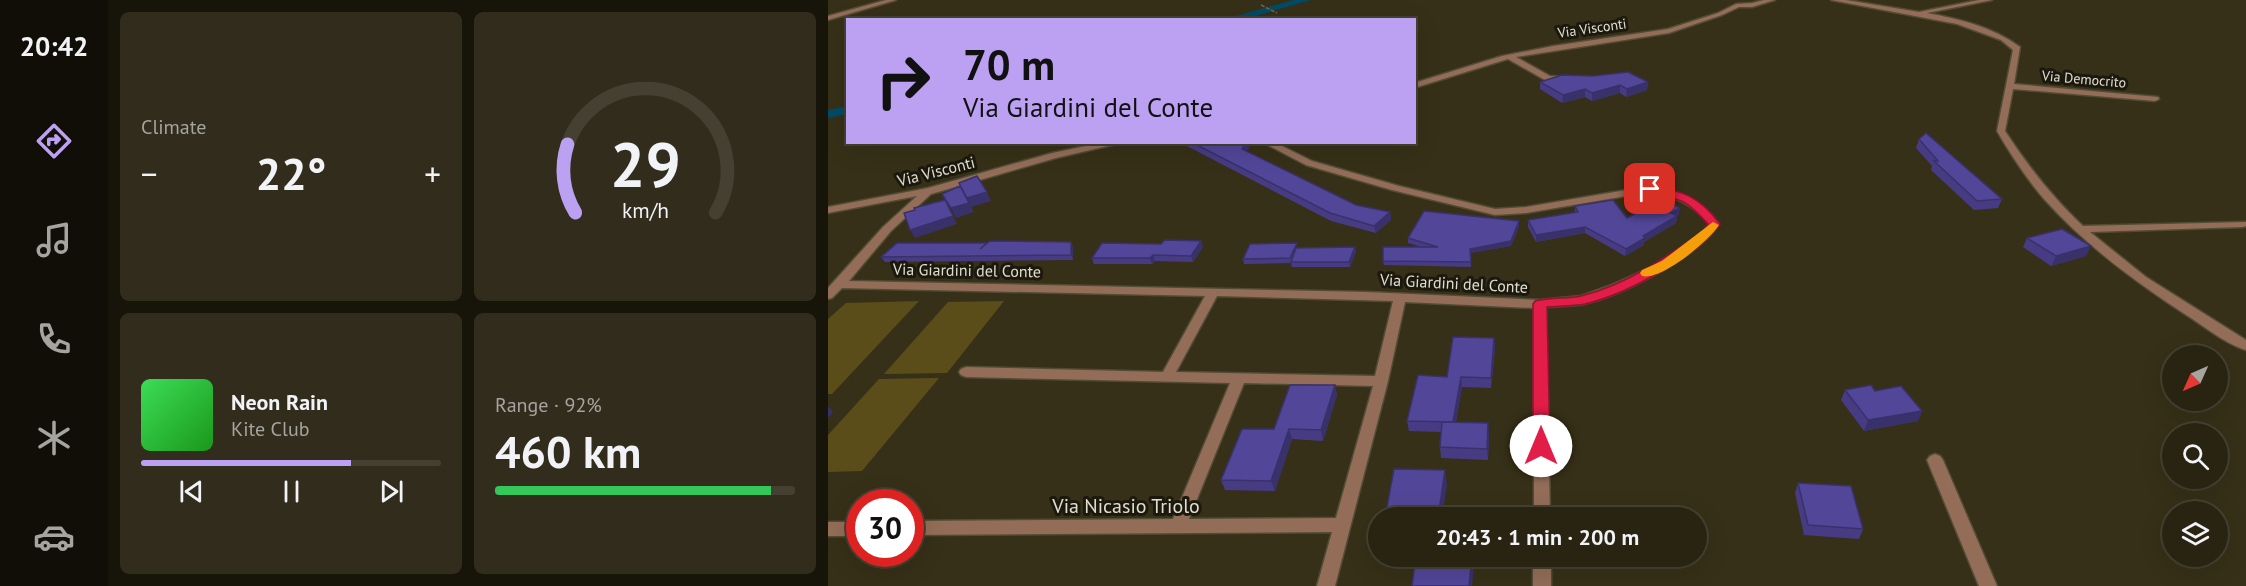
<!DOCTYPE html>
<html lang="en">
<head>
<meta charset="utf-8">
<style>
  :root { --surface:#292412; --page:#312c1b; --text:#f1f3f6; --muted:#a5a49f; --line:#454132; --accent:#bca0f2 }
  body { margin:0; font-family:"PT Sans",sans-serif; background:var(--page); color:var(--text); height:100vh; display:flex; flex-direction:column; font-size:22px; white-space:nowrap }
  * { box-sizing:border-box; margin:0 }
  p { font-size:20px; color:var(--muted) }
  .icon { flex:none; width:33px; height:33px; fill:none; stroke:currentColor; stroke-width:2; stroke-linecap:round; stroke-linejoin:round }
  .map { position:relative; flex:1; overflow:hidden }
  .panel { display:flex; flex-direction:column; gap:12px; padding:12px; background:#17140a; width:720px }
  .panel>* { flex:none }
  .guide { position:absolute; left:18px; top:18px; width:570px; height:126px; border-radius:0px; box-shadow:0 6px 24px #0002,0 0 0 2px var(--line); background:#bca0f2; color:#111; overflow:hidden }
  .needle { width:39px; rotate:225deg }
  .controls { position:absolute; left:1334px; top:345px; display:grid; gap:12px }
  .controls a { display:grid; place-items:center; width:66px; height:66px; border-radius:50%; background:var(--surface); box-shadow:0 6px 24px #0002,0 0 0 2px var(--line); font-size:30px }
  .speed { position:absolute; left:18px; top:489px; display:flex; gap:12px; font-size:30px; font-weight:700; text-align:center }
  .speed>* { display:grid; place-content:center; width:78px; height:78px; border-radius:50%; background:var(--surface); box-shadow:0 6px 24px #0002,0 0 0 2px var(--line); line-height:1 }
  .speed .limit { border:9px solid #d22; background:#fff; color:#111 }
  .pin { position:absolute; display:grid; place-items:center; width:51px; height:51px; color:#fff; margin:-26px; border-radius:12px; box-shadow:0 3px 9px #0006 }
  .me { position:absolute; width:66px; margin:-33px; rotate:0deg; stroke-linejoin:round; filter:drop-shadow(0 0 4px #0008) }
  .turn { display:flex; align-items:center; gap:21px; height:126px; padding:0 18px; font-size:27px }
  .turn .icon { width:78px; height:78px; stroke-width:2.5 }
  .turn b { display:block; font-size:42px; line-height:51px }
  .big { font-size:45px; font-weight:700; line-height:1.1 }
  .panel .tile { flex:1; display:flex; flex-direction:column; justify-content:center; gap:9px; min-width:0; padding:0 21px; border-radius:9px; background:var(--page) }
  .panel .dial { align-items:center; gap:0 }
  .dial svg { height:156px; overflow:visible; fill:none; stroke:var(--line); stroke-width:7; stroke-linecap:round; text-anchor:middle }
  .dial text { fill:var(--text); stroke:none }
  .song { display:flex; align-items:center; gap:18px }
  .cover { width:72px; height:72px; border-radius:9px; background:linear-gradient(135deg,hsl(130 70% 55%),hsl(120 70% 35%)) }
  .played { height:6px; border-radius:3px; background:linear-gradient(90deg,var(--accent) 70%,var(--line) 70%) }
  .keys { display:flex; justify-content:space-around; direction:ltr }
  .heat { display:flex; justify-content:space-between; align-items:center; font-size:33px; direction:ltr }
  .charge { height:9px; border-radius:4px; background:linear-gradient(90deg,#34c759 92%,var(--line) 0) }
  .panel .tiles { flex:1; display:grid; gap:12px; grid-template-columns:repeat(2,1fr) }
  .trip { position:absolute; left:540px; top:507px; width:339px; height:60px; border-radius:30px; background:var(--surface); box-shadow:0 6px 24px #0002,0 0 0 2px var(--line); font-weight:700; line-height:60px; text-align:center }
  main { display:flex; flex:1; min-height:0 }
  .menu { display:flex; flex-direction:column; width:108px; justify-content:space-around; align-items:center; background:#100e07; color:var(--muted) }
  .menu .icon { width:42px; height:42px }
  .menu .selected { color:var(--accent) }
  .menu b { font-size:27px; color:var(--text) }
  .map>svg:first-child { display:block }
  .green { fill:#5b4d19 }
  .lines { fill:none; stroke-linecap:round; stroke-linejoin:round }
  .canal { fill:#024b66; fill-rule:evenodd }
  .minor-casing { stroke:#524c35; stroke-width:3 }
  .path { stroke:#6c6651; stroke-width:1.5; stroke-dasharray:4 1.5; stroke-linecap:butt }
  .minor { fill:#936d58; fill-rule:evenodd }
  .wall { fill:#473c83 }
  .shaded-wall { fill:#39316a }
  .building { fill:#524698; stroke:#39316a; stroke-width:1.5 }
  .route { fill:#e11d48; stroke:#92132f; stroke-width:1.5 }
  .slow { fill:#f59e0b }
  .labels { text-anchor:middle; dominant-baseline:central; stroke-width:6; stroke-linejoin:round; paint-order:stroke }
  .far-street-label { font-size:14px; fill:#e1ddce; stroke:#1b180e }
  .street-label { font-size:16px; fill:#e1ddce; stroke:#1b180e }
  .near-street-label { font-size:20px; fill:#e1ddce; stroke:#1b180e }
</style>
</head>
<body>
<main>
<nav class="menu">
<b>20:42</b>
<svg class="icon selected" aria-label="directions" viewBox="0 0 24 24"><path d="M12 3l9 9-9 9-9-9zM9 14v-3h6M13 9l2 2-2 2"/></svg>
<svg class="icon" aria-label="music" viewBox="0 0 24 24"><path d="M9 18V5l10-2v13"/><circle cx="6" cy="18" r="3"/><circle cx="16" cy="16" r="3"/></svg>
<svg class="icon" aria-label="phone" viewBox="0 0 24 24"><path d="M5 4h4l2 5-3 2q2 4 5 5l2-3 5 2v4C11 20 4 13 5 4z"/></svg>
<svg class="icon" aria-label="climate" viewBox="0 0 24 24"><path d="M12 3v18M4 7l16 10M4 17L20 7"/></svg>
<svg class="icon" aria-label="car" viewBox="0 0 24 24"><path d="M5 17H2v-5l4-1 3-4h7l3 4 3 1v5h-3M9 17h6M6 11h13"/><circle cx="7" cy="17" r="2"/><circle cx="17" cy="17" r="2"/></svg>
</nav>
<section class="panel">
<div class="tiles">
<div class="tile"><p>Climate</p>
<div class="heat"><a>−</a><b class="big">22°</b><a>+</a></div>
</div>
<div class="tile dial"><svg viewBox="0 0 100 80">
<path d="M14 69A42 42 0 1 1 86 69"/>
<path d="M14 69A42 42 0 0 1 10 34" stroke="#bca0f2"/>
<text x="50" y="56" font-size="32" font-weight="700">29</text>
<text x="50" y="72" font-size="11">km/h</text>
</svg></div>
<div class="tile">
<div class="song"><i class="cover"></i><div><b>Neon Rain</b><p>Kite Club</p></div></div>
<div class="played"></div>
<div class="keys"><svg class="icon" aria-label="previous" viewBox="0 0 24 24"><path d="M18 5L8 12l10 7zM5 5v14"/></svg><svg class="icon" aria-label="pause" viewBox="0 0 24 24"><path d="M8 5v14M16 5v14"/></svg><svg class="icon" aria-label="next" viewBox="0 0 24 24"><path d="M6 5l10 7-10 7zM19 5v14"/></svg></div>
</div>
<div class="tile"><p>Range · 92%</p><b class="big">460 km</b><div class="charge"></div></div>
</div>
</section>
<div class="map">
<svg width="1418" height="586" viewBox="0 0 1418 586">
  <rect width="100%" height="100%" fill="#373018"/>
  <path class="green" d="M 91,301 L 4,394 L 0,394 L 0,319 L 18,303 Z
    M 176,301 L 119,373 L 56,374 L 120,302 Z
    M 111,378 L 34,471 L 0,472 L 0,435 L 51,379 Z"/>
  <g class="lines">
    <path class="canal" d="M 466,0 L 483,0 L 413,20 L 393,20 Z
      M 20,106 L 20,114 L 0,118 L 0,110 Z"/>
    <g class="minor-casing">
      <path id="minor" d="M 58,0 L 68,0 L 0,20 L 0,16 Z
        M 936,0 L 947,0 L 924,7 L 911,7 L 894,15 L 841,33 L 688,57 L 722,76 L 741,77 L 741,81 L 717,80 L 680,59 L 586,88 L 586,83 L 674,56 L 725,46 L 840,29 L 890,13 L 908,4 L 924,3 Z
        M 1003,0 L 1018,0 L 1091,12 L 1151,0 L 1164,0 L 1099,13 C 1131,19 1165,27 1192,47 L 1186,84 L 1330,97 L 1331,99 L 1327,101 L 1185,89 L 1177,131 C 1200,166 1224,197 1255,226 L 1418,222 L 1418,226 L 1415,227 L 1262,232 L 1318,277 L 1418,340 L 1418,350 C 1400,345 1378,328 1363,318 C 1310,284 1258,246 1216,199 C 1198,178 1183,155 1169,131 L 1185,50 L 1173,40 L 1129,24 Z
        M 277,142 L 297,142 L 228,158 L 103,194 L 63,231 L 21,281 L 539,292 L 712,300 L 753,296 L 781,286 L 835,262 L 876,231 L 881,224 C 865,204 846,196 822,192 L 698,213 L 667,215 L 564,190 L 478,165 L 434,142 L 446,142 L 484,161 L 571,186 L 667,209 L 698,207 L 822,186 C 851,191 874,200 891,224 C 871,256 793,296 756,304 C 744,306 730,306 718,307 L 722,518 L 706,518 L 706,308 L 577,302 L 560,381 L 507,586 L 489,586 L 504,532 L 82,535 L 82,521 L 345,519 L 402,383 L 138,377 L 133,375 L 131,372 L 133,369 L 138,367 L 335,372 L 377,296 L 14,288 L 4,298 L 0,299 L 0,288 L 55,227 L 89,196 L 0,213 L 0,207 L 100,188 L 224,153 ZM 389,296 L 565,301 L 547,376 L 348,372 ZM 416,383 L 545,386 L 508,518 L 361,519 Z
        M 1107,454 L 1112,456 L 1115,460 L 1169,586 L 1151,586 L 1099,460 L 1102,456 Z
        M 0,522 L 32,522 L 32,536 L 0,536 Z
        M 705,556 L 723,556 L 723,586 L 705,586 Z"/>
    </g>
    <path class="path" d="M 433,5 L 449,13"/>
    <use href="#minor" class="minor"/>
  </g>
  <path class="wall" d="M 712,82 L 820,82 L 819,90 L 798,97 L 792,93 L 764,101 L 757,97 L 734,103 L 712,89 Z
    M 1091,139 L 1174,199 L 1170,208 L 1146,210 L 1103,170 L 1104,166 L 1088,148 Z
    M 355,142 L 419,142 L 421,148 L 418,151 L 528,205 L 562,212 L 563,220 L 548,233 L 503,221 L 355,144 Z
    M 747,206 L 799,218 L 851,214 L 848,216 L 849,216 L 848,223 L 816,242 L 816,245 L 797,256 L 757,233 L 708,242 L 700,227 L 700,220 L 747,212 Z
    M 691,221 L 691,226 L 683,246 L 642,253 L 643,267 L 556,265 L 555,261 L 594,247 L 580,243 L 580,238 Z
    M 1199,238 L 1258,256 L 1223,266 L 1195,247 Z
    M 245,247 L 245,260 L 57,262 L 53,257 Z
    M 375,247 L 365,262 L 327,261 L 324,264 L 266,264 L 264,258 Z
    M 471,248 L 528,252 L 522,267 L 464,267 L 463,263 L 416,264 L 415,259 Z
    M 666,338 L 667,348 L 663,388 L 634,387 L 628,422 L 661,434 L 660,460 L 613,458 L 612,447 L 613,432 L 581,431 L 579,421 Z
    M 507,385 L 509,395 L 495,441 L 464,439 L 447,491 L 397,490 L 393,480 Z
    M 1017,390 L 1047,391 L 1094,411 L 1090,421 L 1036,431 L 1013,400 Z
    M 970,483 L 1035,529 L 1031,539 L 976,535 L 967,493 Z"/>
  <path class="shaded-wall" d="M 820,82 L 819,90 L 798,97 L 799,89 Z
    M 792,85 L 792,93 L 764,101 L 764,93 Z
    M 757,89 L 757,97 L 734,103 L 735,95 Z
    M 418,142 L 419,142 L 421,148 L 415,156 L 414,149 Z
    M 159,192 L 163,201 L 143,207 L 139,198 Z
    M 117,200 L 129,224 L 87,238 L 82,230 Z
    M 141,203 L 146,212 L 128,218 L 123,208 Z
    M 852,208 L 851,214 L 842,220 L 843,213 Z
    M 562,212 L 563,220 L 548,233 L 546,226 Z
    M 849,216 L 848,223 L 816,242 L 816,245 L 797,256 L 798,249 L 815,236 Z
    M 691,221 L 691,226 L 683,246 L 642,253 L 642,249 Z
    M 757,227 L 757,233 L 708,242 L 708,235 Z
    M 373,241 L 375,247 L 365,262 L 363,256 Z
    M 243,242 L 245,247 L 245,260 L 243,255 Z
    M 1263,246 L 1258,256 L 1223,266 L 1228,256 Z
    M 527,247 L 528,252 L 522,267 L 521,262 Z
    M 325,255 L 327,261 L 324,264 L 322,258 Z
    M 666,338 L 667,348 L 663,388 L 663,378 Z
    M 633,377 L 634,387 L 626,432 L 625,422 Z
    M 507,385 L 509,395 L 495,441 L 493,430 Z
    M 0,406 L 5,412 L 0,418 Z
    M 1094,411 L 1090,421 L 1036,431 L 1040,420 Z
    M 660,423 L 661,434 L 660,460 L 659,449 Z
    M 461,429 L 464,439 L 447,491 L 443,481 Z
    M 617,470 L 619,485 L 614,518 L 610,518 Z
    M 644,556 L 647,556 L 644,586 L 641,586 Z"/>
  <path class="building" d="M 800,72 L 820,82 L 799,89 L 792,85 L 764,93 L 757,89 L 735,95 L 712,82 L 734,75 L 765,76 Z
    M 1098,133 L 1174,199 L 1149,201 L 1106,161 L 1110,161 L 1091,139 Z
    M 363,142 L 418,142 L 414,149 L 528,205 L 562,212 L 546,226 L 502,213 Z
    M 149,176 L 159,192 L 139,198 L 131,183 Z
    M 132,186 L 141,203 L 123,208 L 114,194 Z
    M 834,199 L 852,208 L 843,213 L 849,216 L 815,236 L 817,238 L 798,249 L 757,227 L 708,235 L 700,220 L 750,212 L 747,206 L 785,200 L 799,218 Z
    M 117,200 L 125,216 L 82,230 L 76,213 L 87,210 L 86,208 Z
    M 596,211 L 691,221 L 683,241 L 642,249 L 643,262 L 555,261 L 555,247 L 610,247 L 580,238 Z
    M 1234,229 L 1263,246 L 1228,256 L 1199,238 Z
    M 337,240 L 373,241 L 363,256 L 325,255 L 322,258 L 264,258 L 274,243 L 333,244 Z
    M 162,241 L 243,242 L 243,255 L 53,257 L 69,243 L 159,243 L 152,249 Z
    M 469,243 L 462,258 L 415,259 L 422,244 Z
    M 527,247 L 521,262 L 463,262 L 468,248 Z
    M 625,337 L 666,338 L 663,378 L 633,377 L 625,422 L 579,421 L 590,375 L 619,377 Z
    M 462,385 L 507,385 L 493,430 L 461,429 L 443,481 L 393,480 L 414,429 L 446,429 Z
    M 1043,385 L 1047,391 L 1073,386 L 1094,411 L 1040,420 L 1017,390 Z
    M 614,422 L 660,423 L 659,449 L 612,447 Z
    M 566,469 L 617,470 L 610,518 L 557,518 Z
    M 970,483 L 1023,486 L 1035,529 L 980,525 Z
    M 588,556 L 644,556 L 641,586 L 584,586 Z"/>
  <path class="route" d="M 822,186 C 854,190 872,197 892,224 C 869,257 796,295 757,304 C 745,306 731,306 719,307 L 722,446 L 719,451 L 713,453 L 707,451 L 705,446 L 705,304 L 707,301 C 722,297 738,299 753,296 C 798,285 839,257 876,230 L 880,224 C 856,197 851,199 818,192 L 816,189 Z"/>
  <path class="slow" d="M 885,222 L 891,225 C 881,241 833,281 814,276 L 812,273 L 814,270 L 834,261 Z"/>
  <g class="labels">
    <g class="far-street-label">
      <text transform="translate(764 28) rotate(-8)">Via Visconti</text>
      <text transform="translate(1256 79) rotate(5)">Via Democrito</text>
    </g>
    <g class="street-label">
      <text transform="translate(108 171) rotate(-14)">Via Visconti</text>
      <text transform="translate(139 270) rotate(1)">Via Giardini del Conte</text>
      <text transform="translate(626 283) rotate(3)">Via Giardini del Conte</text>
    </g>
    <g class="near-street-label">
      <text x="298" y="506">Via Nicasio Triolo</text>
    </g>
  </g>
</svg>
<div class="controls">
<a><svg class="needle" viewBox="-14 -14 28 28"><path d="M0-13l5 13h-10z" fill="#e53935"/><path d="M0 13l5-13h-10z" fill="#a5a49f"/></svg></a>
<a><svg class="icon" aria-label="search" viewBox="0 0 24 24"><circle cx="10" cy="10" r="6"/><path d="M15 15l6 6"/></svg></a>
<a><svg class="icon" aria-label="layers" viewBox="0 0 24 24"><path d="M12 4l9 5-9 5-9-5zM3 14l9 5 9-5"/></svg></a>
</div>
<div class="speed"><div class="limit">30</div></div>
<div class="pin" style="left:822px;top:189px;background:#d93025"><svg class="icon" aria-label="arrive" viewBox="0 0 24 24"><path d="M6 21V4h12l-3 4 3 4H6"/></svg></div>
<svg class="me" style="left:713px;top:446px" viewBox="-20 -20 40 40"><circle r="19" fill="#fff"/><path d="M0-13L10 11 0 6-10 11z" fill="#e11d48"/></svg>
<div class="trip">20:43 · 1 min · 200 m</div>
<div class="guide">
<div class="turn"><svg class="icon" aria-label="right" viewBox="0 0 24 24"><path d="M7 20v-9h11M14 6l5 5-5 5"/></svg><div><b>70 m</b>Via Giardini del Conte</div></div>
</div>
</div>
</main>
</body>
</html>
